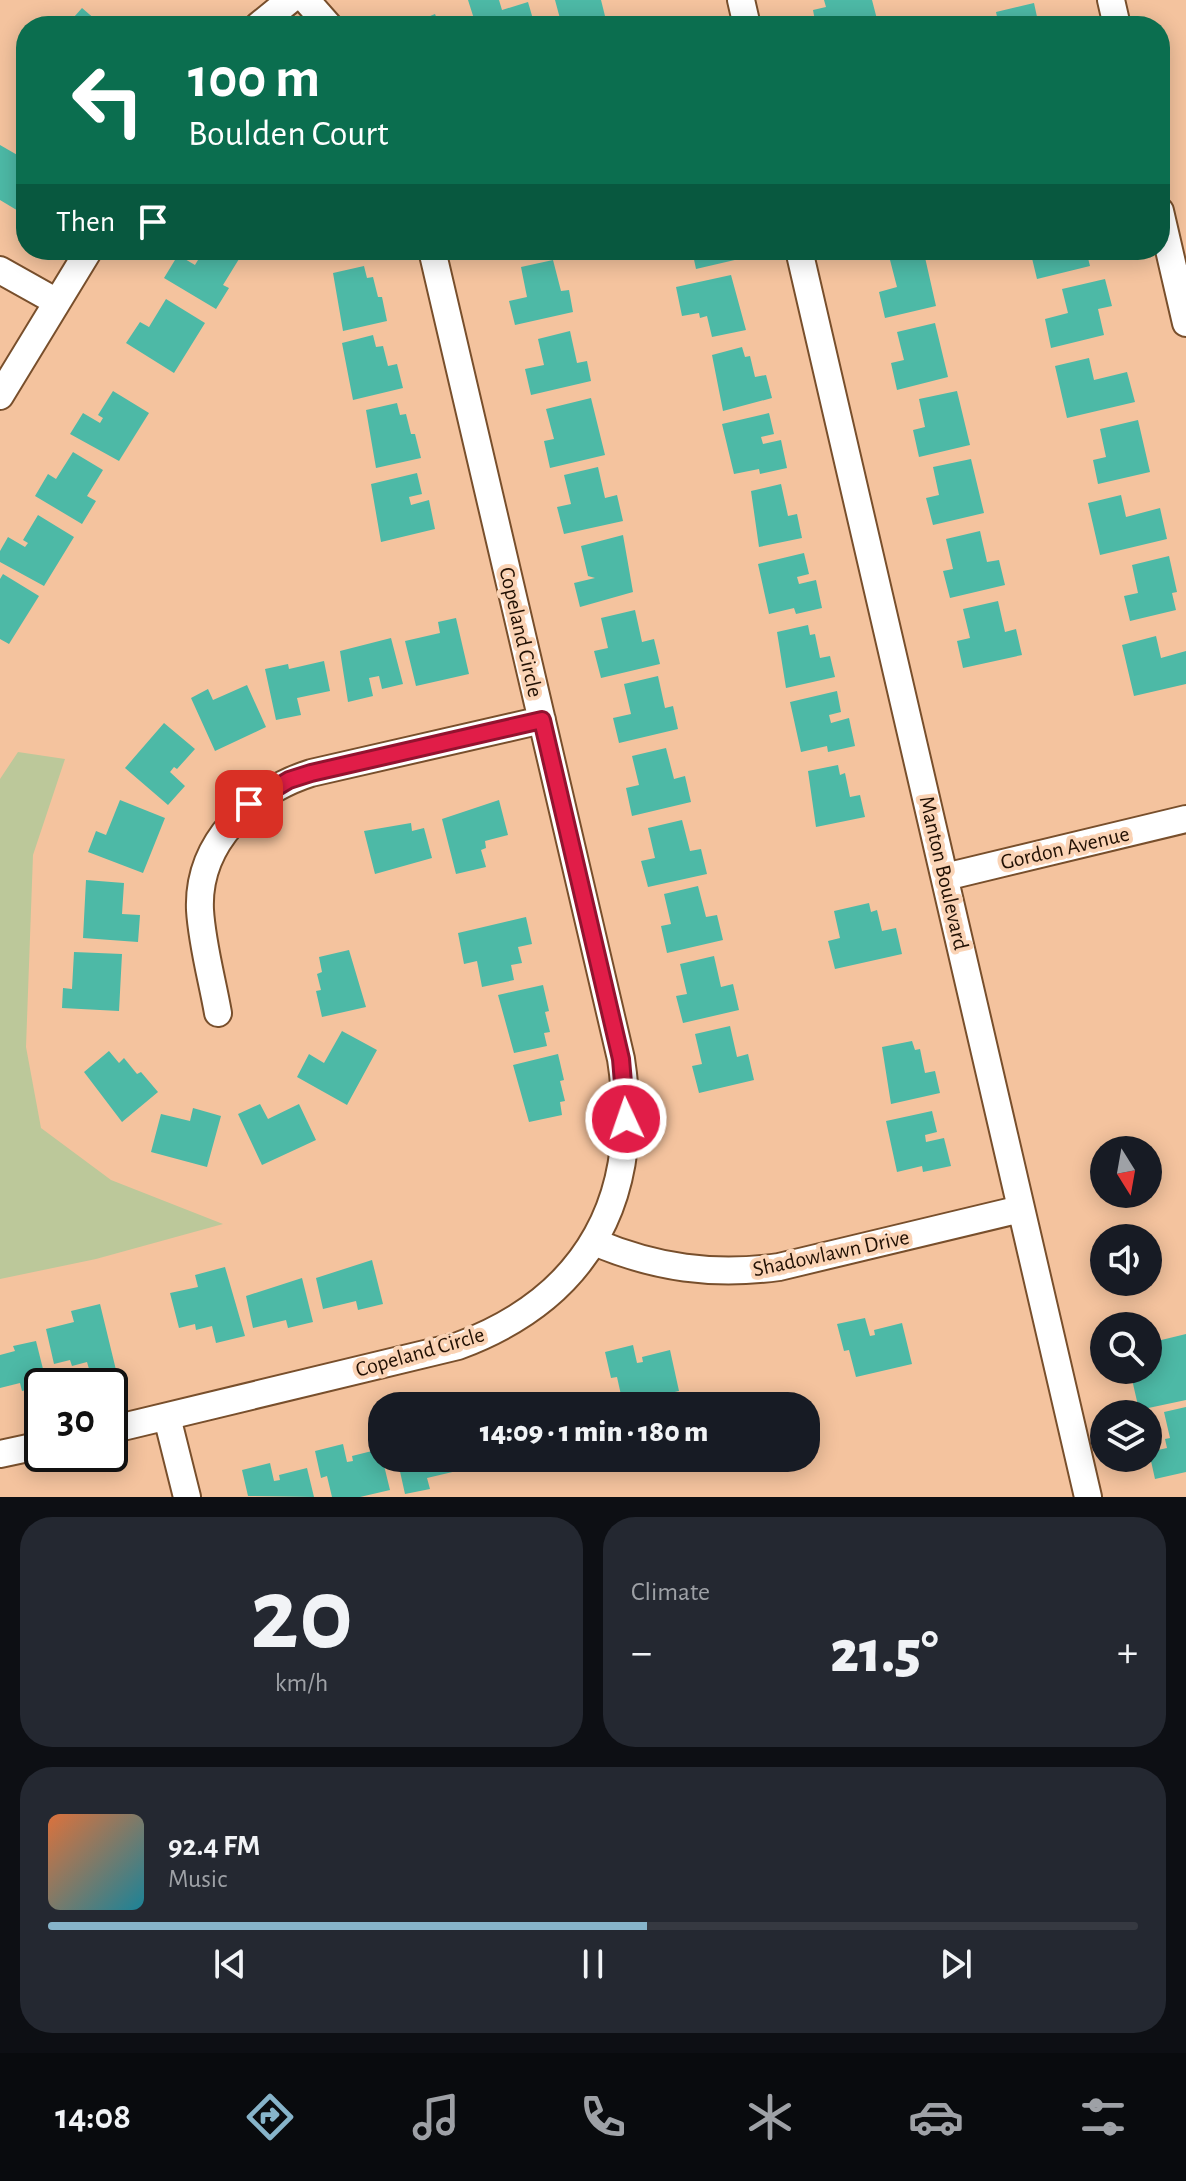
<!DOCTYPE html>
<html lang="en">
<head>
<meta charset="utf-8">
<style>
  :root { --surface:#171b24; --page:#242831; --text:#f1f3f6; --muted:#9ea1a6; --line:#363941; --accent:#87b4ca }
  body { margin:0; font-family:"Alegreya Sans",sans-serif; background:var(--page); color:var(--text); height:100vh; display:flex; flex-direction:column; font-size:30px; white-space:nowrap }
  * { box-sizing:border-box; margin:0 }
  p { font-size:26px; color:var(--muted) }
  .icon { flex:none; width:44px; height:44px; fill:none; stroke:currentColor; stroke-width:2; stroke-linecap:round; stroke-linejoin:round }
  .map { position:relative; height:1497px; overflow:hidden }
  .panel { display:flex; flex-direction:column; gap:20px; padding:20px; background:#0d0f14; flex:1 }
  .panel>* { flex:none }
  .banner { position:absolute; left:16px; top:16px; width:1154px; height:244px; border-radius:32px; box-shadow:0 4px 20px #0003; background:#0b6e4f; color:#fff; overflow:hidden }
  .needle { width:52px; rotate:169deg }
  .tools { position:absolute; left:1090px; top:1136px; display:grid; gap:16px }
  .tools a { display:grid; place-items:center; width:72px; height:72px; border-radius:50%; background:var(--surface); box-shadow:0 4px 20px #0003; font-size:40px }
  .speed { position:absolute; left:24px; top:1368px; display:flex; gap:16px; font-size:40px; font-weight:700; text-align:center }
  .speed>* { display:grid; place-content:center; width:104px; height:104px; border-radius:50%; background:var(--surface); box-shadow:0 4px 20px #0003; line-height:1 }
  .speed .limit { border:4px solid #111; border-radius:12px; background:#fff; color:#111 }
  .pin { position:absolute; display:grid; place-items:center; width:68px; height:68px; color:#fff; margin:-34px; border-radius:16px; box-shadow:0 4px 12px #0006 }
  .me { position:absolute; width:88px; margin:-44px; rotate:357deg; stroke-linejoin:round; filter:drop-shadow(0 0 6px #0008) }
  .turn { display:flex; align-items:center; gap:28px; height:168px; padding:0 40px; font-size:36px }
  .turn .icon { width:104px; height:104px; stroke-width:2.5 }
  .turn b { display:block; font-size:56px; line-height:68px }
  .then { display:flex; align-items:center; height:76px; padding:0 40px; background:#0003; gap:16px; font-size:30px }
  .big { font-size:60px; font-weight:800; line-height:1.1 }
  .panel .tile { flex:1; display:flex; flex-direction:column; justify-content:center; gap:12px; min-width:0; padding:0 28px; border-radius:32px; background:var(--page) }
  .panel .dial { align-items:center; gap:0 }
  .dial b { font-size:104px; line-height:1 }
  .song { display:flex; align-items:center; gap:24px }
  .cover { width:96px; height:96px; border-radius:12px; background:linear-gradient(135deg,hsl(20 70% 55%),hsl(190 70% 35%)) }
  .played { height:8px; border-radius:4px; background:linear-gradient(90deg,var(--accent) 55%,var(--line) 55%) }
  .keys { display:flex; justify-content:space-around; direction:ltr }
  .heat { display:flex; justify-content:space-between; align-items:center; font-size:44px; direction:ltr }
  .panel .tiles { flex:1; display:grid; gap:20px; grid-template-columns:1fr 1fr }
  .tile:last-child { grid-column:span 2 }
  .trip { position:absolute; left:368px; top:1392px; width:452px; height:80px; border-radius:32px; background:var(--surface); box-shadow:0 4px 20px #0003; font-weight:800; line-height:80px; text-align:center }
  .menu { display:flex; height:128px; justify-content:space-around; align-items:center; background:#090b0e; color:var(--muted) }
  .menu .icon { width:56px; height:56px }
  .menu .selected { color:var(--accent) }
  .menu b { font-size:36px; color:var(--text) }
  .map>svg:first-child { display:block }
  .green { fill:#bcc89a }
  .building { fill:#4db9a6 }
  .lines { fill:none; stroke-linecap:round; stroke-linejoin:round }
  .minor-casing { stroke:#784f2c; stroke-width:30 }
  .minor { stroke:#fff; stroke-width:26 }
  .route-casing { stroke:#92132f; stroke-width:20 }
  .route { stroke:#e11d48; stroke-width:14 }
  .labels { text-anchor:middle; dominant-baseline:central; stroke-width:8; stroke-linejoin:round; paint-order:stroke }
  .street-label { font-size:22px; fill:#211003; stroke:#fad3b5 }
</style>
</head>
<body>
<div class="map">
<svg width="1186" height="1497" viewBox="0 0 1186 1497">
  <rect width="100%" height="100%" fill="#f4c39e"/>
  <path class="green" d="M 18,752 L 65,759 L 33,855 L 26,1047 L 41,1128 L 111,1180 L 223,1224 L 96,1259 L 0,1279 L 0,779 Z"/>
  <path class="building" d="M 468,0 L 499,0 L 502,10 L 528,2 L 535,26 L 488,26 L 486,19 L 475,22 Z
    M 555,0 L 601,0 L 607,24 L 562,26 Z
    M 824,0 L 872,0 L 878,23 L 816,26 L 813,10 L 826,7 Z
    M 1034,3 L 1039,26 L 999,26 L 996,12 Z
    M 82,8 L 103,26 L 66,26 Z
    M 435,14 L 440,26 L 406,26 Z
    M 0,145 L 26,160 L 26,201 L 20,212 L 0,200 Z
    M 204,250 L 225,250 L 239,259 L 223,285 L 229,288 L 216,309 L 164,278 L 178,255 L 195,265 Z
    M 692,250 L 737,250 L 739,259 L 696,269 Z
    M 1030,250 L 1086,250 L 1090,266 L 1037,279 Z
    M 924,253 L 936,306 L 885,318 L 879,292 L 897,287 L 890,260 Z
    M 553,260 L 561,291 L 569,290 L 573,312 L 515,325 L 509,301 L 527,297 L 521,267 Z
    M 364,266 L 367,278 L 373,277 L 378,297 L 382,297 L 387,321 L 343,331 L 333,273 Z
    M 731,275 L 746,330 L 712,337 L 707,316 L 700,318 L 699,313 L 682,316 L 676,287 Z
    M 1105,279 L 1112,306 L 1098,309 L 1104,335 L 1051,348 L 1045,319 L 1068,313 L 1062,289 Z
    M 166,299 L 205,323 L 174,373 L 126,343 L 140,322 L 149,327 Z
    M 935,323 L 948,377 L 897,390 L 891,363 L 904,360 L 897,332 Z
    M 570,331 L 577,363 L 587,361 L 591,381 L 531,395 L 525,369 L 544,365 L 538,339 Z
    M 373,335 L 376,347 L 383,346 L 388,366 L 397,364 L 403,388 L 353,400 L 342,343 Z
    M 742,347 L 745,357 L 750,356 L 755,377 L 766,375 L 772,398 L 723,411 L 712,355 Z
    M 1089,358 L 1094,380 L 1127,372 L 1135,402 L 1067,418 L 1055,366 Z
    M 113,391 L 149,413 L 119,461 L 70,434 L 83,413 L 100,423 L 103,418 L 98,415 Z
    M 957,391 L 970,445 L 919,457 L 913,430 L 925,427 L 919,399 Z
    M 591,398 L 605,455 L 550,468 L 544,441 L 554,439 L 546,409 Z
    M 397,403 L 400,415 L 406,414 L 411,434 L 415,434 L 421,458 L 376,468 L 366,410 Z
    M 769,413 L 774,434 L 761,437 L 763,444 L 781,440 L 787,468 L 760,474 L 759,469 L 734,474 L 722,424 Z
    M 1138,420 L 1150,472 L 1098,484 L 1093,460 L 1106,457 L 1100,429 Z
    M 73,452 L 103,470 L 87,496 L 96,501 L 82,524 L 35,496 L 48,474 L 56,479 Z
    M 971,459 L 984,513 L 933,525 L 926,498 L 939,495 L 933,467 Z
    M 598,467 L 605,498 L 617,495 L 623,521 L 564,534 L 557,507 L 571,504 L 564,475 Z
    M 417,473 L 422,494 L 409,497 L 411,505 L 429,500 L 435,529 L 381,542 L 371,484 Z
    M 781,484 L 788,516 L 797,514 L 802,538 L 759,547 L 751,491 Z
    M 1121,495 L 1126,517 L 1160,508 L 1167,539 L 1100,555 L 1088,503 Z
    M 38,515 L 74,537 L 44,586 L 0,562 L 0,551 L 8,537 L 25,547 L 28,543 L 23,540 Z
    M 980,531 L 987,562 L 999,560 L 1005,585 L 950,598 L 943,571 L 953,569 L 946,539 Z
    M 623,535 L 633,592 L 580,607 L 574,583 L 595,578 L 588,576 L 581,546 Z
    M 804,553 L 809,574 L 797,577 L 799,584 L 816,580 L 822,608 L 796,614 L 794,608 L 769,614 L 758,564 Z
    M 1169,556 L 1177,592 L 1172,593 L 1176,610 L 1130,621 L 1124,596 L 1138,593 L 1132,565 Z
    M 3,574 L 39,596 L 9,644 L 0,639 L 0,579 Z
    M 998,601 L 1005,632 L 1016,629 L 1022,655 L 963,668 L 957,641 L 970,638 L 963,609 Z
    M 635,610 L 642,642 L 654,639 L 660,664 L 601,678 L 594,651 L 608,648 L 601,618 Z
    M 456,618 L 469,674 L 416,686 L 405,641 L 440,633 L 438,622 Z
    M 808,625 L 810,635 L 815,634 L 820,658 L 830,656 L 835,677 L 786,688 L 777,632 Z
    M 1156,636 L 1161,658 L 1186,651 L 1186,684 L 1134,696 L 1122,645 Z
    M 391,638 L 403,684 L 382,689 L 379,676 L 369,678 L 373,696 L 348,702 L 340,651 Z
    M 324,661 L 330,691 L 297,698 L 301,715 L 276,720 L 265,669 L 288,664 L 289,669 Z
    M 658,676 L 665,708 L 673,706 L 678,729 L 619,743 L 613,718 L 631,714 L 624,684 Z
    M 247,685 L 266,727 L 215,751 L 191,698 L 208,689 L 213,700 Z
    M 837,691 L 841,712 L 829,715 L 831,723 L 849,718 L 855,746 L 828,752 L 827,746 L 801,752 L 790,702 Z
    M 164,723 L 195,749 L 177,769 L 174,767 L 170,772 L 185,786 L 168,805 L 125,768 Z
    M 666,748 L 674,779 L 685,776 L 691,802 L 632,816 L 626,788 L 639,785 L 632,756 Z
    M 838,765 L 840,775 L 845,773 L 850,797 L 860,795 L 865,817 L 816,827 L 808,771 Z
    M 120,800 L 165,818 L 143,873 L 88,852 L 96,831 L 106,835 Z
    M 499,800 L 508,835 L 485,841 L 486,848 L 481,850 L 486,867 L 456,874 L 442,819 Z
    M 682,820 L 690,851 L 701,849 L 707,874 L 648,887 L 641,861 L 655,858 L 648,828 Z
    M 411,823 L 412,831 L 424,828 L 432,858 L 375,874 L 364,831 Z
    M 86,880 L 124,883 L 122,914 L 140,915 L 138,942 L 83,938 Z
    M 698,886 L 706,917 L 717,915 L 723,940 L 667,953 L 661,926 L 671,924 L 664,894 Z
    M 869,903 L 871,912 L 877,910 L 882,931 L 896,928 L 902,954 L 835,969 L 828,941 L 840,938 L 834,911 Z
    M 526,917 L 532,944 L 518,947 L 522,963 L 511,965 L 514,980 L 482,987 L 477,961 L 464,964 L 458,933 Z
    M 349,950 L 366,1007 L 322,1017 L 316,991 L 321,990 L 317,974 L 322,972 L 319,957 Z
    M 74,952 L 122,954 L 119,1011 L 62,1008 L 63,988 L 72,989 Z
    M 714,956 L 721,987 L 733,984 L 739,1010 L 683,1023 L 676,996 L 687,994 L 680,964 Z
    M 543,985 L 549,1011 L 545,1012 L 550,1032 L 544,1033 L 547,1046 L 514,1053 L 498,995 Z
    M 730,1026 L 737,1057 L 748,1054 L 754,1080 L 699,1093 L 692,1066 L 702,1064 L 695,1034 Z
    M 342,1031 L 377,1050 L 347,1105 L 297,1077 L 309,1054 L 324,1063 Z
    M 912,1041 L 915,1050 L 920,1049 L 925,1073 L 935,1071 L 940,1093 L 891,1104 L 882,1047 Z
    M 109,1051 L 119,1063 L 124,1058 L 137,1074 L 141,1072 L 158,1092 L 122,1122 L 84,1072 Z
    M 558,1054 L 564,1080 L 560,1081 L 565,1101 L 560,1102 L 562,1115 L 529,1122 L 513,1065 Z
    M 260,1104 L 268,1119 L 299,1104 L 316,1140 L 262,1165 L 238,1114 Z
    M 193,1108 L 221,1116 L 207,1167 L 151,1152 L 161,1114 L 190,1121 Z
    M 932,1111 L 937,1132 L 925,1135 L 926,1142 L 944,1138 L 951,1166 L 923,1172 L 922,1166 L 897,1172 L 886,1121 Z
    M 372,1260 L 383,1304 L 358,1310 L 356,1301 L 323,1309 L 316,1278 Z
    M 225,1267 L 245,1336 L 216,1343 L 212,1326 L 196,1330 L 195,1324 L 179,1328 L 170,1293 L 198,1287 L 195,1275 Z
    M 302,1278 L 313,1322 L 288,1328 L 286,1320 L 253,1328 L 246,1296 Z
    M 100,1304 L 116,1370 L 91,1376 L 87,1362 L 72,1366 L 70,1360 L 54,1364 L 46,1329 L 74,1322 L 71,1311 Z
    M 865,1318 L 870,1336 L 875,1335 L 874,1330 L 902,1323 L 912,1364 L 856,1377 L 849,1350 L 844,1351 L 837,1324 Z
    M 1186,1334 L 1186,1400 L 1139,1410 L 1131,1375 L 1154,1369 L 1149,1343 Z
    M 36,1341 L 47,1385 L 22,1391 L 20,1383 L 0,1388 L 0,1355 L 15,1351 L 13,1346 Z
    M 633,1345 L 637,1363 L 643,1362 L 642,1357 L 670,1350 L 679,1391 L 623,1404 L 617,1377 L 611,1378 L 605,1352 Z
    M 1186,1407 L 1186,1472 L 1155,1479 L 1149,1452 L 1167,1448 L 1165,1439 L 1170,1438 L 1164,1412 Z
    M 343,1444 L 347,1462 L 353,1461 L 352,1456 L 380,1449 L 390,1490 L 360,1497 L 332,1497 L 327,1476 L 321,1478 L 315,1451 Z
    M 397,1458 L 458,1458 L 461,1470 L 427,1478 L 430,1489 L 405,1494 Z
    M 270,1463 L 274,1481 L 280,1480 L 279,1475 L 307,1468 L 314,1497 L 248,1496 L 242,1470 Z"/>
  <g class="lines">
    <g class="minor-casing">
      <path id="minor" d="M 306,0 L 329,26
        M 741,0 L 747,26
        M 1111,0 L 1117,26
        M 258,26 L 290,0
        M 1160,211 L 1186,323
        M 799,250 L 1088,1497
        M 0,270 L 57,302
        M 0,396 L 89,250
        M 945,877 L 1186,819
        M 218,1013 C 212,979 202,944 200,910 C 197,842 252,792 311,773 L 542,720
        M 594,1242 C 656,1268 713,1276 779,1267 L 1021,1209
        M 167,1417 L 187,1497
        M 110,1430 L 458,1346 C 590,1297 642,1195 621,1059 L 432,250
        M 0,1454 L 42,1445"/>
    </g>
    <use href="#minor" class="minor"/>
  </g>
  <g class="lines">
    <g class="route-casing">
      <path id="route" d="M 249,804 L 289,780 L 311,773 L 542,720 L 621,1059 L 626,1119"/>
    </g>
    <use href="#route" class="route"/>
  </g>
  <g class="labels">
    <g class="street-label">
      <text transform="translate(521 632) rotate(77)">Copeland Circle</text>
      <text transform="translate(1065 848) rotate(-13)">Gordon Avenue</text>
      <text transform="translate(944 873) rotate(77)">Manton Boulevard</text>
      <text transform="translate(831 1253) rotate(-12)">Shadowlawn Drive</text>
      <text transform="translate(420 1352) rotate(-16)">Copeland Circle</text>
    </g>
  </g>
</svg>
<div class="tools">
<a><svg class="needle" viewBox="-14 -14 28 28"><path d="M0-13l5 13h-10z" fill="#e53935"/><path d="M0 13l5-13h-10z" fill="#9ea1a6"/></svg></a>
<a><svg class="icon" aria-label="sound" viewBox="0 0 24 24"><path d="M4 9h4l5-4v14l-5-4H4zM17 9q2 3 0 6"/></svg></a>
<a><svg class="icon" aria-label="search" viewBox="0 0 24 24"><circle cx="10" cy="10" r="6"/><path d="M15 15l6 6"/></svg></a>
<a><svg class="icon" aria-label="layers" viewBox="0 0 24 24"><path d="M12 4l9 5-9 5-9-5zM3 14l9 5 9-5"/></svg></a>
</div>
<div class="speed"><div class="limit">30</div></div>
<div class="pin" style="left:249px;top:804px;background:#d93025"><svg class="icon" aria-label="arrive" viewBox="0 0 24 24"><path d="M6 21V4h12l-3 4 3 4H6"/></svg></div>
<svg class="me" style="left:626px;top:1119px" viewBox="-20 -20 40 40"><circle r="17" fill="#e11d48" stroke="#fff" stroke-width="3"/><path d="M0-11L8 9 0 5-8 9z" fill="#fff"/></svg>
<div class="trip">14:09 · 1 min · 180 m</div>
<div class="banner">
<div class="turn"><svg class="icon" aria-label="left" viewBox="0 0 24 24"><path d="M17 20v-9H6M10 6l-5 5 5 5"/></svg><div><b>100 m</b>Boulden Court</div></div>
<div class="then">Then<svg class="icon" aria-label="arrive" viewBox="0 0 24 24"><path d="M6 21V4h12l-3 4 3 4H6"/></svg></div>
</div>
</div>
<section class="panel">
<div class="tiles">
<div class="tile dial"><b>20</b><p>km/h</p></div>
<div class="tile"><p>Climate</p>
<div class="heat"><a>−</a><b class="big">21.5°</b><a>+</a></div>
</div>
<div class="tile">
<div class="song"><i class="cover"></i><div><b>92.4 FM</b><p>Music</p></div></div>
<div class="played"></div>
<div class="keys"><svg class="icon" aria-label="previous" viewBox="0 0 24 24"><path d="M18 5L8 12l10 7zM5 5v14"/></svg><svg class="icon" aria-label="pause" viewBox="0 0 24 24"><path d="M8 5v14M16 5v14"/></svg><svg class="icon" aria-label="next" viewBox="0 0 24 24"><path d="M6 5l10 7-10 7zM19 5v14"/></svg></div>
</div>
</div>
</section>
<nav class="menu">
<b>14:08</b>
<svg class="icon selected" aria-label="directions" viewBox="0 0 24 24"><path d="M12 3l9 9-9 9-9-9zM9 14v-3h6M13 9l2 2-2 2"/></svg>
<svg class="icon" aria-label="music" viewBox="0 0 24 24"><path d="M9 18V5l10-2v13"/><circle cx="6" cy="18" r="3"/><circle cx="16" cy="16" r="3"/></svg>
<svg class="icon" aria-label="phone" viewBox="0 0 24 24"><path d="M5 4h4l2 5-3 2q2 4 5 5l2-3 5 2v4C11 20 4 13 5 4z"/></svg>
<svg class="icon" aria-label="climate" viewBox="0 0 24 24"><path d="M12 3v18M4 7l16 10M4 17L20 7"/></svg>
<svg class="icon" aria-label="car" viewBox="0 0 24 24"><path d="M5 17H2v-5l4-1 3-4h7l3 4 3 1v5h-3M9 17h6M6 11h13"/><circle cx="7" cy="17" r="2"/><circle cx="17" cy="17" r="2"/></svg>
<svg class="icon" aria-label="filters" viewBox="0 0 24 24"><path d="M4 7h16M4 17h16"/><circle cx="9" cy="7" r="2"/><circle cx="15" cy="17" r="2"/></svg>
</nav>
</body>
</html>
